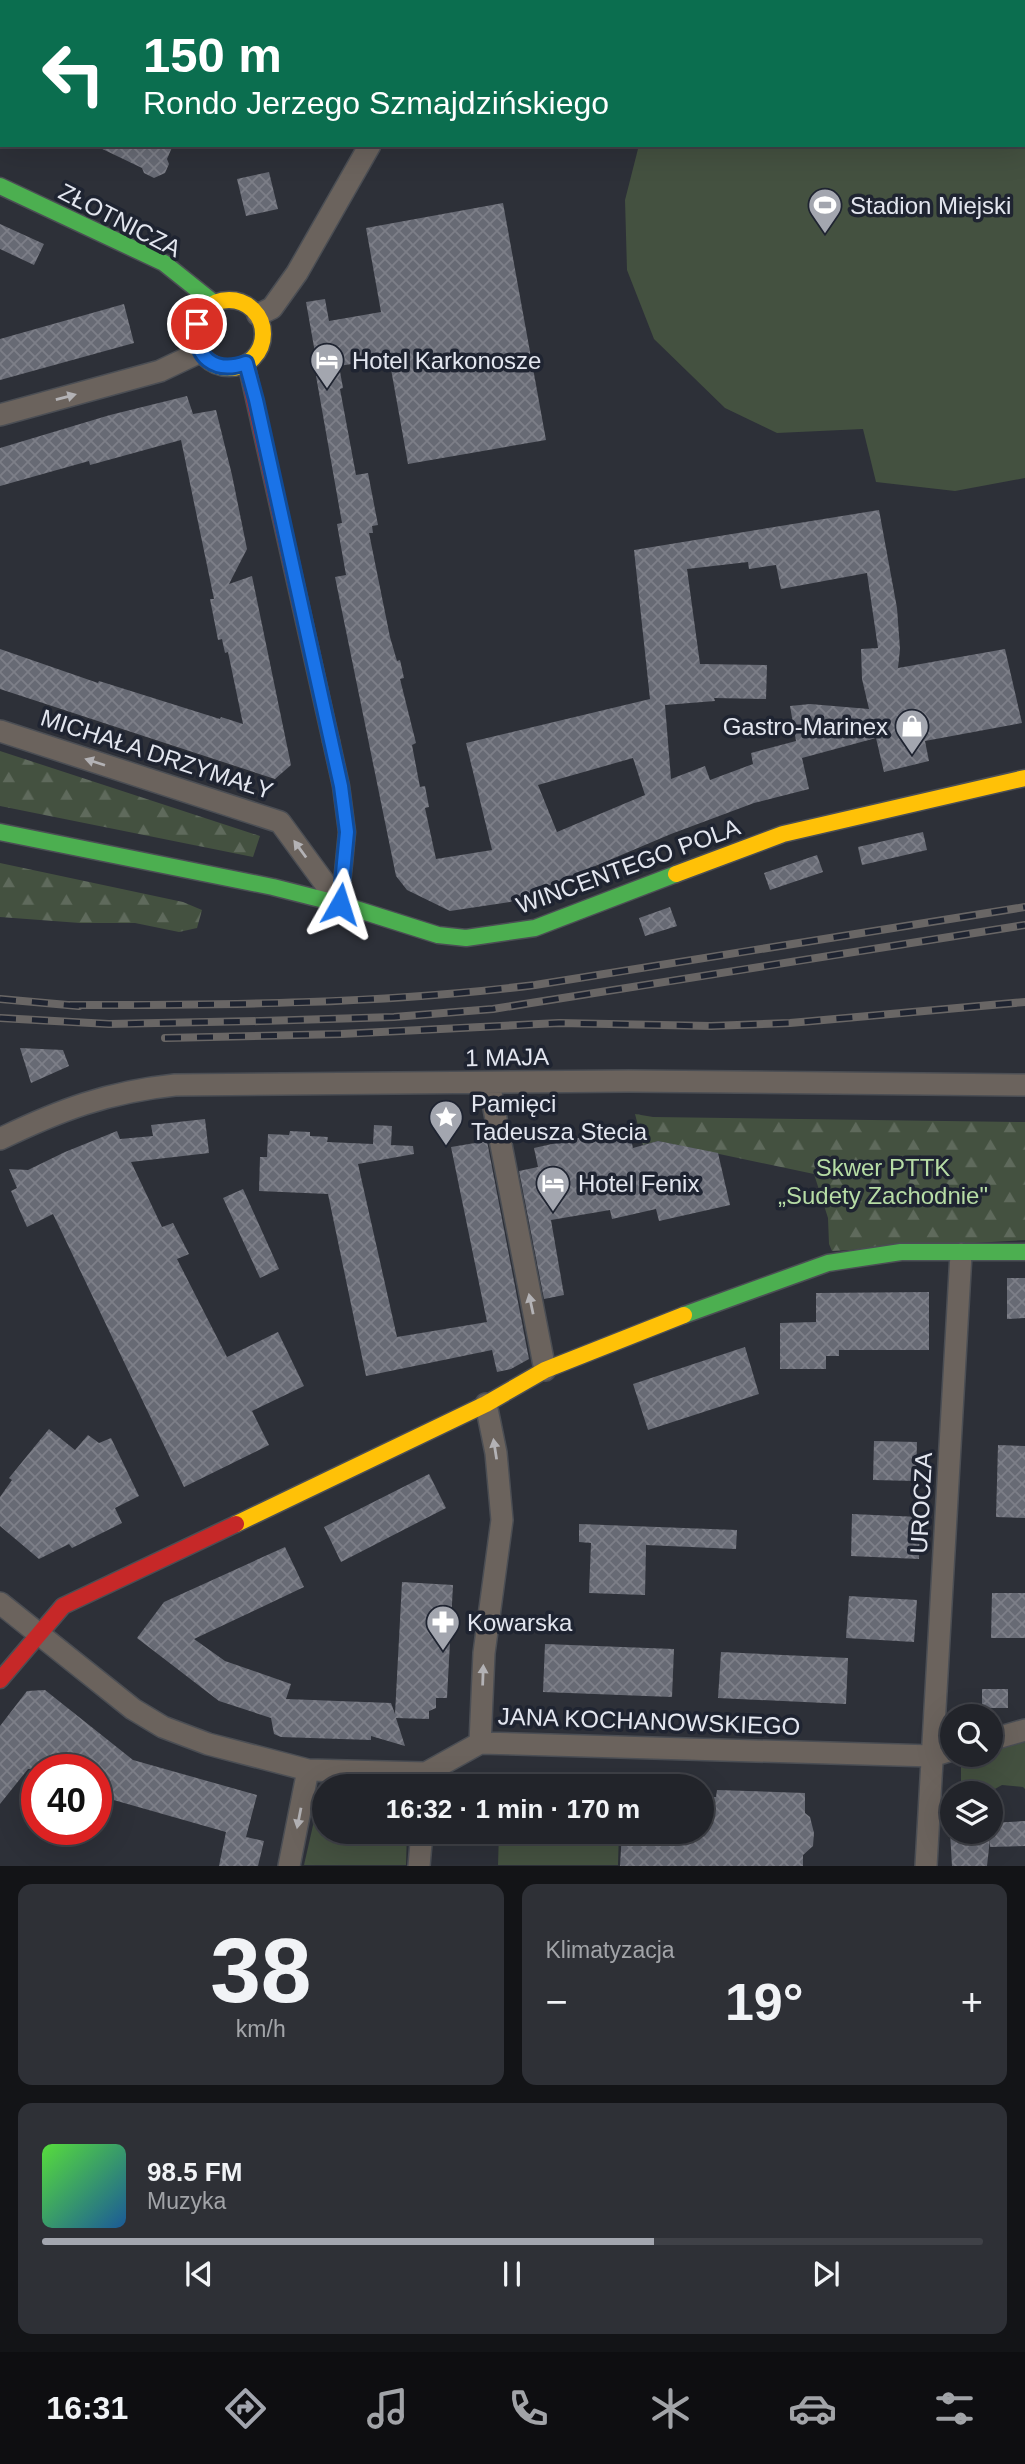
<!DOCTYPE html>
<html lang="pl">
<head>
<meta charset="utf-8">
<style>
  :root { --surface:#22242a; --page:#2e3036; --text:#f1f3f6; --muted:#a2a4a8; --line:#3f4147; --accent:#a3a6af }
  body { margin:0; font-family:Arial,sans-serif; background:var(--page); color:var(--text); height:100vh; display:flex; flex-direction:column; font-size:26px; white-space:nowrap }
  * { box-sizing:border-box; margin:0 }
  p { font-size:23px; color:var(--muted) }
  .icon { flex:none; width:38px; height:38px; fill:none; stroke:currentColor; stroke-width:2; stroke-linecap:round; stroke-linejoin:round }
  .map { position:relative; height:1866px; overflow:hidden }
  .details { display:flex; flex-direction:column; gap:18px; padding:18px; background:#131417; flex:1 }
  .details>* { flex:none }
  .hud { position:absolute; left:0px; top:0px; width:1026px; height:147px; box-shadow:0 7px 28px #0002,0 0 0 2px var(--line); background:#0b6e4f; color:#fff; overflow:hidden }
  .buttons { position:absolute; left:940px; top:1704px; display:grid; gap:14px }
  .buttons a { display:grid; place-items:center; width:63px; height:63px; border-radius:50%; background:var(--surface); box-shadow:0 7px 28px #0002,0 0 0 2px var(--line); font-size:35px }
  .speed { position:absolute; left:21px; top:1754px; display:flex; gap:14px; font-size:35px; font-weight:700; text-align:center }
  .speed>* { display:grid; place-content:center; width:91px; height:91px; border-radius:50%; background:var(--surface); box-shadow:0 7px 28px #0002,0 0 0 2px var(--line); line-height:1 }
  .speed .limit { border:10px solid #d22; background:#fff; color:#111 }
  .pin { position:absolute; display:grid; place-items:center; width:60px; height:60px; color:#fff; margin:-30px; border:4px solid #fff; border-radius:50%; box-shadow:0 2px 7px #0007 }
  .me { position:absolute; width:77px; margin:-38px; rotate:6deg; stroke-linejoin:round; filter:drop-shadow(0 0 5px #0008) }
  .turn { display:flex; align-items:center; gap:24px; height:147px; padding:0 28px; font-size:32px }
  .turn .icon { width:91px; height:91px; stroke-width:2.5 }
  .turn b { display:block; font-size:49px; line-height:60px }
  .big { font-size:52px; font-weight:600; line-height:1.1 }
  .details .tile { flex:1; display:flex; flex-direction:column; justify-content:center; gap:10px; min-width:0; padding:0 24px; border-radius:14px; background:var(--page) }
  .details .dial { align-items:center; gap:0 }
  .dial b { font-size:91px; line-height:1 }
  .song { display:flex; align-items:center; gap:21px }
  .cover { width:84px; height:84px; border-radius:10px; background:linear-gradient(135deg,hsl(110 70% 55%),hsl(210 70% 35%)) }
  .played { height:7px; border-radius:4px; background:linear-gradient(90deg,var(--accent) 65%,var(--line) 65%) }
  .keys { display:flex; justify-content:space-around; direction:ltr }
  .heat { display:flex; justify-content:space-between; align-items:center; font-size:38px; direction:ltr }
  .details .tiles { flex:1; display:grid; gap:18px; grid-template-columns:1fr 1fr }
  .tile:last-child { grid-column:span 2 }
  .trip { position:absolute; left:312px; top:1774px; width:402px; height:70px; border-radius:35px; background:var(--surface); box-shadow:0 7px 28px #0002,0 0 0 2px var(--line); font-weight:600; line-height:70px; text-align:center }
  .dock { display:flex; height:112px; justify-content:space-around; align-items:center; background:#0e0e11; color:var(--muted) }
  .dock .icon { width:49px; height:49px }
  .dock .selected { color:var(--accent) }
  .dock b { font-size:32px; color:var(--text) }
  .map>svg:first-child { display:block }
  .green { fill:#445140 }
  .forest { fill:url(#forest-firs) }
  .building { fill:url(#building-cross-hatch); fill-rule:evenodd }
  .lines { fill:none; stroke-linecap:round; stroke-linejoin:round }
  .street-casing { stroke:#4b4e54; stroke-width:24 }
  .fast-casing { stroke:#4b4e54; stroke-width:19 }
  .slow-casing { stroke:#4b4e54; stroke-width:19 }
  .jam-casing { stroke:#4b4e54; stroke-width:19 }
  .street { stroke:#6b635d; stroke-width:21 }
  .fast { stroke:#4caf50; stroke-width:16 }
  .slow { stroke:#ffc107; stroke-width:16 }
  .jam { stroke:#c62828; stroke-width:16 }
  .rail-casing { stroke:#696665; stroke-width:8 }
  .rail { stroke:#1f2431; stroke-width:5; stroke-dasharray:16; stroke-linecap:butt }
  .oneway { fill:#b3b2b5 }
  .route-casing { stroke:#114b97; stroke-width:18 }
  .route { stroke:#1a73e8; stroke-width:12 }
  .labels { text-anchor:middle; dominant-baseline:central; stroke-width:7; stroke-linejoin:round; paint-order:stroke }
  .poi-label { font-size:24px; fill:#e3e6ef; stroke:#1f2431; text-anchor:start }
  .street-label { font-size:24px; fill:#e3e6ef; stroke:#1f2431 }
  .park-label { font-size:24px; fill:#b6dca5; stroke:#1f2431 }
</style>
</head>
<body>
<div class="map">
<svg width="1025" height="1866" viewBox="0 0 1025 1866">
  <defs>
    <pattern id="forest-firs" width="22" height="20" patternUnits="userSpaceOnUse" patternTransform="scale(1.75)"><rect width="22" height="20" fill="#445140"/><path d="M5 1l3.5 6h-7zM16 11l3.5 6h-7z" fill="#5f6a5c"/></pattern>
    <pattern id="building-cross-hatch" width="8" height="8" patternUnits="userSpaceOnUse" patternTransform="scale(1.75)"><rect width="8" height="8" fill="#676a74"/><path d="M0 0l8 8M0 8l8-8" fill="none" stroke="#7d7f88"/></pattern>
  </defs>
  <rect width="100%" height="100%" fill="#2d3038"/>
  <path class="green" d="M 765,0 L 1025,0 L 1025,478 L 955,491 L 876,482 L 863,429 L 777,433 L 725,408 L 654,339 L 627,270 L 625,200 L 639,145 L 1024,145 L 1024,2 Z
    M 1025,1742 L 1025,1789 L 1023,1787 L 1002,1785 L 986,1794 L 961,1794 L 961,1759 L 976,1755 L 990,1755 L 991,1751 Z
    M 321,1790 L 324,1791 L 324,1832 L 407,1832 L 406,1865 L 304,1865 Z
    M 499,1832 L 619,1832 L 618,1865 L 498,1865 Z"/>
  <path class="forest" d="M 0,751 L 260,836 L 253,857 L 0,806 Z
    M 0,863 L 183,902 L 202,910 L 197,928 L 179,932 L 135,923 L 80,923 L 0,917 Z
    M 635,1114 L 653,1117 L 1025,1122 L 1025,1240 L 832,1251 L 829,1244 L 828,1218 L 814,1174 L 658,1141 L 643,1145 Z"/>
  <path class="building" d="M 94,145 L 173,145 L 167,159 L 169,164 L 165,173 L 154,178 L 144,173 L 142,168 Z
    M 269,172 L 278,209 L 246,216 L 237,179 Z
    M 503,203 L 546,440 L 408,464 L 389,358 L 339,366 L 343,388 L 340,389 L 356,475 L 368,473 L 378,525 L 372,526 L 373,533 L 369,533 L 390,637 L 397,661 L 400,660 L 404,678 L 400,679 L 416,743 L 412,745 L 420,787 L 425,786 L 429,807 L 425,808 L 436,859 L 492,850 L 466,743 L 650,699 L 634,550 L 879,510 L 897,608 L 900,649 L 898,668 L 1005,649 L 1022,723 L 925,741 L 929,761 L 884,772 L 876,738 L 802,758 L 809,789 L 754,803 L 671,834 L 510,902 L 450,911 L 407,890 L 396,876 L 335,577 L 346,575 L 337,524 L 342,523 L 316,376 L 319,375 L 306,302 L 325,299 L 329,321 L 381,312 L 366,228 ZM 748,562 L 749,569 L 776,565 L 781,589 L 867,573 L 878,648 L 861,649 L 862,679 L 869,709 L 810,704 L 790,706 L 796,741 L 751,753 L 753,764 L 710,780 L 705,766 L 671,779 L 665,705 L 715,701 L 714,698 L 766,699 L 767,665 L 700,664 L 687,569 ZM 633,758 L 645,795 L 557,832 L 538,785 Z
    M 0,224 L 44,244 L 34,265 L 0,249 Z
    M 124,304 L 134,343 L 0,380 L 0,339 Z
    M 187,396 L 193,414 L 216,410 L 232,475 L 247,549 L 229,584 L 252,576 L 291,765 L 275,779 L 0,689 L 0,649 L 98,683 L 99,681 L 220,719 L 221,717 L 243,724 L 228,652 L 225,653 L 222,639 L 218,640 L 210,599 L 214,599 L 181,440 L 90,465 L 89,461 L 0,486 L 0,448 L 110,415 Z
    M 923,832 L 927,850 L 862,865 L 858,847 Z
    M 817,855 L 823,872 L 770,890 L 764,873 Z
    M 670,907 L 677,926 L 645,936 L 639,918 Z
    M 20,1048 L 63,1050 L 69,1066 L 31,1083 Z
    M 205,1119 L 209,1153 L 131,1162 L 162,1227 L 173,1223 L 189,1254 L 177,1259 L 227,1357 L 278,1332 L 304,1386 L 252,1411 L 269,1445 L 184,1487 L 53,1214 L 27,1227 L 11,1191 L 17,1188 L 9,1169 L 28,1170 L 65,1152 L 117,1131 L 120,1139 L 153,1136 L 151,1125 Z
    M 374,1125 L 392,1126 L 391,1145 L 413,1146 L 414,1154 L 358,1164 L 397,1337 L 487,1322 L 451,1147 L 487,1141 L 529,1359 L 511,1369 L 497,1372 L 492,1350 L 366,1376 L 328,1194 L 259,1191 L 260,1157 L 267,1157 L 268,1134 L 289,1135 L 290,1131 L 310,1132 L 310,1136 L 328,1137 L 327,1142 L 373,1144 Z
    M 628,1127 L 633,1148 L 658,1141 L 718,1153 L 730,1205 L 659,1221 L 656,1209 L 612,1219 L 610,1210 L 551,1220 L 564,1295 L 544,1299 L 519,1171 L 538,1167 L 534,1148 Z
    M 243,1189 L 279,1269 L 260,1278 L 223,1198 Z
    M 1007,1278 L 1025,1278 L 1025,1318 L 1007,1319 Z
    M 929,1292 L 929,1350 L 839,1350 L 839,1356 L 826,1356 L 826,1369 L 780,1369 L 780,1323 L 816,1322 L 816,1293 Z
    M 745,1347 L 759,1394 L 648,1430 L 633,1384 Z
    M 49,1429 L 75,1450 L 88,1435 L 99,1443 L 111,1438 L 139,1496 L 115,1508 L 122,1523 L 72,1548 L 69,1544 L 39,1559 L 0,1526 L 0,1497 L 12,1480 L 9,1478 Z
    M 874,1441 L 917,1442 L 916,1481 L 873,1480 Z
    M 998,1445 L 1025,1446 L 1025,1518 L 996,1517 Z
    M 429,1474 L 446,1508 L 341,1562 L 324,1527 Z
    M 852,1514 L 920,1517 L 919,1559 L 851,1556 Z
    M 579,1524 L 737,1530 L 736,1549 L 646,1545 L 645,1595 L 589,1593 L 591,1543 L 579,1542 Z
    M 285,1547 L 304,1587 L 194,1639 L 225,1661 L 291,1684 L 286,1699 L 391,1703 L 395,1714 L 402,1582 L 453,1585 L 447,1698 L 436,1698 L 436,1708 L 429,1711 L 429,1719 L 396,1718 L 405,1746 L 371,1736 L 371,1740 L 281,1737 L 274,1734 L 271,1718 L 219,1701 L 137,1638 L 164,1602 Z
    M 992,1593 L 1025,1593 L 1025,1638 L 991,1638 Z
    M 849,1596 L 917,1600 L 914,1642 L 846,1638 Z
    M 545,1644 L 674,1649 L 672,1697 L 543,1692 Z
    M 721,1652 L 848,1658 L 846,1704 L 718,1698 Z
    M 982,1689 L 1008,1689 L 1008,1708 L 982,1708 Z
    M 45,1690 L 133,1760 L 257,1795 L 246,1837 L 264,1841 L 258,1866 L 219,1866 L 226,1832 L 96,1795 L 96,1769 L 28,1769 L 0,1804 L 0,1726 L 27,1691 Z
    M 717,1790 L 805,1793 L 805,1813 L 810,1817 L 814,1833 L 813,1846 L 803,1855 L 803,1866 L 620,1866 L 622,1832 L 702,1832 L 702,1797 L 716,1797 Z
    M 1025,1821 L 1025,1846 L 990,1847 L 990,1839 L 987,1866 L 952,1866 L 950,1832 L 990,1832 L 990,1823 Z"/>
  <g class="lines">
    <g class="street-casing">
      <path id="street" d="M 448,2 L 449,0
        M 258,315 L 272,308 L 297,273 L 370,145
        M 0,415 L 160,371 L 200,352
        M 0,731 L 280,822 L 340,904
        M 489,1083 L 545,1370
        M 0,1139 C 60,1110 108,1092 175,1085 L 629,1081 L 1025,1085
        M 0,1603 L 133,1709 L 163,1727 L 208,1744 L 308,1770 L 426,1773 L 480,1743 L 932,1756 L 952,1750
        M 990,1740 L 1025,1730
        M 480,1743 L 484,1653 L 502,1520 L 496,1453 L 486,1404
        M 289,1866 L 308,1770
        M 419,1866 L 422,1832
        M 926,1866 L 961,1254"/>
    </g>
    <g class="fast-casing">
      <path id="fast" d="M 0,186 L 164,263 L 214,303
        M 331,741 L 341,786 L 347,832 L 340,904
        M 0,832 L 273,887 L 340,904 L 438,935 L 466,938 L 535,928 L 676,874
        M 684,1315 L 828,1263 L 901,1252 L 1025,1252"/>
    </g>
    <g class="slow-casing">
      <path id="slow" d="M195 334a34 34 0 1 1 68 0a34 34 0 1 1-68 0Z
        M 676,874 L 783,834 L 1025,778
        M 236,1524 L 486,1404 L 545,1370 L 684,1315"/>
    </g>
    <g class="jam-casing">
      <path id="jam" d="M 246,363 L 331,741
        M 0,1680 L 63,1606 L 236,1524"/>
    </g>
    <use href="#street" class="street"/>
    <use href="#fast" class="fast"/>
    <use href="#slow" class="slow"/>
    <use href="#jam" class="jam"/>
    <g class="rail-casing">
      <path id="rail" d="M 0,999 L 79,1006
        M 70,1005 C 226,1005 380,1004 535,985 L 1025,907
        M 0,1018 L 109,1024 L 261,1021 L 394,1017 L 493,1009 L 1025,925
        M 165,1038 L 341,1034 L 559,1023 L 711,1026 L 790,1023 L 1025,1002"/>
    </g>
    <use href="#rail" class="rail"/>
  </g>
  <defs><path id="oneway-solid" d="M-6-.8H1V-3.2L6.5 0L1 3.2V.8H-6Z" transform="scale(1.75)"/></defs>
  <g class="oneway">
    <use href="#oneway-solid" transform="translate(66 397) rotate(-15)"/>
    <use href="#oneway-solid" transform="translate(95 762) rotate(-162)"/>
    <use href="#oneway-solid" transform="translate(300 849) rotate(-126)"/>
    <use href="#oneway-solid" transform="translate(531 1304) rotate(-102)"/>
    <use href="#oneway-solid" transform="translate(495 1449) rotate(-99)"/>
    <use href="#oneway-solid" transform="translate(483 1675) rotate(-88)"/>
    <use href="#oneway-solid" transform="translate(299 1818) rotate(101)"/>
  </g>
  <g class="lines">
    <g class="route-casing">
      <path id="route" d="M 197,324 C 193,358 215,374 246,363 L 256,400 L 341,786 L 347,832 L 340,904"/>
    </g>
    <use href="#route" class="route"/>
  </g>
  <defs>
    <g id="stadium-pin" transform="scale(1.75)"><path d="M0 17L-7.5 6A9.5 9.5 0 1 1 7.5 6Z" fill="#a3a6af" stroke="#1f2431"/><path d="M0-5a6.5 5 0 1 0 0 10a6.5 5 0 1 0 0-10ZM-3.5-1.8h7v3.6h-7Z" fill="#fff"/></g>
    <g id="hotel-pin" transform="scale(1.75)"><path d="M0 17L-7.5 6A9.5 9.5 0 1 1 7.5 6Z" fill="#a3a6af" stroke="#1f2431"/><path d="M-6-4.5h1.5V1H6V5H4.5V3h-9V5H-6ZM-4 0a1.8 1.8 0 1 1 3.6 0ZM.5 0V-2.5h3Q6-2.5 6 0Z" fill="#fff"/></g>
    <g id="shop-pin" transform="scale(1.75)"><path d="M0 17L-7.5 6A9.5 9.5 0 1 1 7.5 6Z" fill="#a3a6af" stroke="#1f2431"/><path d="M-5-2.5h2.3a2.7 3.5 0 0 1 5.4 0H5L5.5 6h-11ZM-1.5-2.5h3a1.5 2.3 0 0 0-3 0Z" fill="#fff"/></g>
    <g id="sight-pin" transform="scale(1.75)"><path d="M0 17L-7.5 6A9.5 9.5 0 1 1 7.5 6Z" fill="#a3a6af" stroke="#1f2431"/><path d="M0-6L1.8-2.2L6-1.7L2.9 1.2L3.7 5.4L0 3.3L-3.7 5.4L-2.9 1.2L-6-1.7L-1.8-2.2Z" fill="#fff"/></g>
    <g id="pharmacy-pin" transform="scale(1.75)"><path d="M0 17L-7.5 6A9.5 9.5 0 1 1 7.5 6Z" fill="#a3a6af" stroke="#1f2431"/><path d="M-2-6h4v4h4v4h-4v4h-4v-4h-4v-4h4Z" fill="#fff"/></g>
  </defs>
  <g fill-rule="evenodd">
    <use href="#stadium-pin" x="825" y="205"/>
    <use href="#hotel-pin" x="327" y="360"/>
    <use href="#shop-pin" x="912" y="726"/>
    <use href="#sight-pin" x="446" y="1117"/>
    <use href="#hotel-pin" x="553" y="1183"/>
    <use href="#pharmacy-pin" x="443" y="1622"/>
  </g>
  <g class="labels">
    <g class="poi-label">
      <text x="850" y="205">Stadion Miejski</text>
      <text x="352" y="360">Hotel Karkonosze</text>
      <text x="888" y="726" text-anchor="end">Gastro-Marinex</text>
      <text x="471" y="1103">Pamięci<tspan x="471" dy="28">Tadeusza Stecia</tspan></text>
      <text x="578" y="1183">Hotel Fenix</text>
      <text x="467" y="1622">Kowarska</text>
    </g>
    <g class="street-label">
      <text transform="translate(120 220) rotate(27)">ZŁOTNICZA</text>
      <text transform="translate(157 754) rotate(18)">MICHAŁA DRZYMAŁY</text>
      <text transform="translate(628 866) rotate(-20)">WINCENTEGO POLA</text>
      <text transform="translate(507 1057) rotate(-1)">1 MAJA</text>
      <text transform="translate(921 1503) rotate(-87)">UROCZA</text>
      <text transform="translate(649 1721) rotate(2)">JANA KOCHANOWSKIEGO</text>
    </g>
    <g class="park-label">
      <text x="883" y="1167">Skwer PTTK<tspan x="883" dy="28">„Sudety Zachodnie"</tspan></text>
    </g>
  </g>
</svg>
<div class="buttons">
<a><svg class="icon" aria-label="search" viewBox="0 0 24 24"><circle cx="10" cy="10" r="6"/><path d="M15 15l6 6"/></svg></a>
<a><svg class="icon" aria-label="layers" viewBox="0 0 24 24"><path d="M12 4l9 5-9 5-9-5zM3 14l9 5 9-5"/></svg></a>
</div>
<div class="speed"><div class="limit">40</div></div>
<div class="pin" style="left:197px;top:324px;background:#d93025"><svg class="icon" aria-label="arrive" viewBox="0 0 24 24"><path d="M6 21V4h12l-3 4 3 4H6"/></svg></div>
<svg class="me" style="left:340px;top:904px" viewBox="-20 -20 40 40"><path d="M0-17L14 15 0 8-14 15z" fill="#1a73e8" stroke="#fff" stroke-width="4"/></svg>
<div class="trip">16:32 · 1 min · 170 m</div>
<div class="hud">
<div class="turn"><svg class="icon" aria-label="left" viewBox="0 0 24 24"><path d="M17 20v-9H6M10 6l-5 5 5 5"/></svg><div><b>150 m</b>Rondo Jerzego Szmajdzińskiego</div></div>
</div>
</div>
<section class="details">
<div class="tiles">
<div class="tile dial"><b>38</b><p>km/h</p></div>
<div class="tile"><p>Klimatyzacja</p>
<div class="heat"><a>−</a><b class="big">19°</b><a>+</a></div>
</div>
<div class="tile">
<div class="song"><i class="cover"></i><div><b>98.5 FM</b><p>Muzyka</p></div></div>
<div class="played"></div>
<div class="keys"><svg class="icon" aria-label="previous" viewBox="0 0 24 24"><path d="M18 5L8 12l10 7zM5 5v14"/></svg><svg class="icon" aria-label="pause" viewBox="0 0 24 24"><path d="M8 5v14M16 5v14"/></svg><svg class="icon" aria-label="next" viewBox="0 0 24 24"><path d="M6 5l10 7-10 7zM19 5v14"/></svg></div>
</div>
</div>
</section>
<nav class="dock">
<b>16:31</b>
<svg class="icon selected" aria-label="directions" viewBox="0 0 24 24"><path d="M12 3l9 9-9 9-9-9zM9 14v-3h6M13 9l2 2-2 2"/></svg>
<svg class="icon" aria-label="music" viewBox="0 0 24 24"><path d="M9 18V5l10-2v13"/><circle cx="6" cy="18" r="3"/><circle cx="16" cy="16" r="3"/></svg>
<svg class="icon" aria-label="phone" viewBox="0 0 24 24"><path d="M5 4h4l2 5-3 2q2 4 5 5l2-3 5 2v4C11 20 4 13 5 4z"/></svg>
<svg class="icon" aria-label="climate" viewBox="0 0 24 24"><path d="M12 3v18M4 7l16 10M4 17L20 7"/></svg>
<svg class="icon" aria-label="car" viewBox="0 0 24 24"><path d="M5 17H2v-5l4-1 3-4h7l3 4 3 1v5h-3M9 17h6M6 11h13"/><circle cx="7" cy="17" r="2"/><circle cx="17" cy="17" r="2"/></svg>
<svg class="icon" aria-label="filters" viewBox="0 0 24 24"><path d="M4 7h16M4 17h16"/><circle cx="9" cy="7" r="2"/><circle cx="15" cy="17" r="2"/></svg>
</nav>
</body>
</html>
